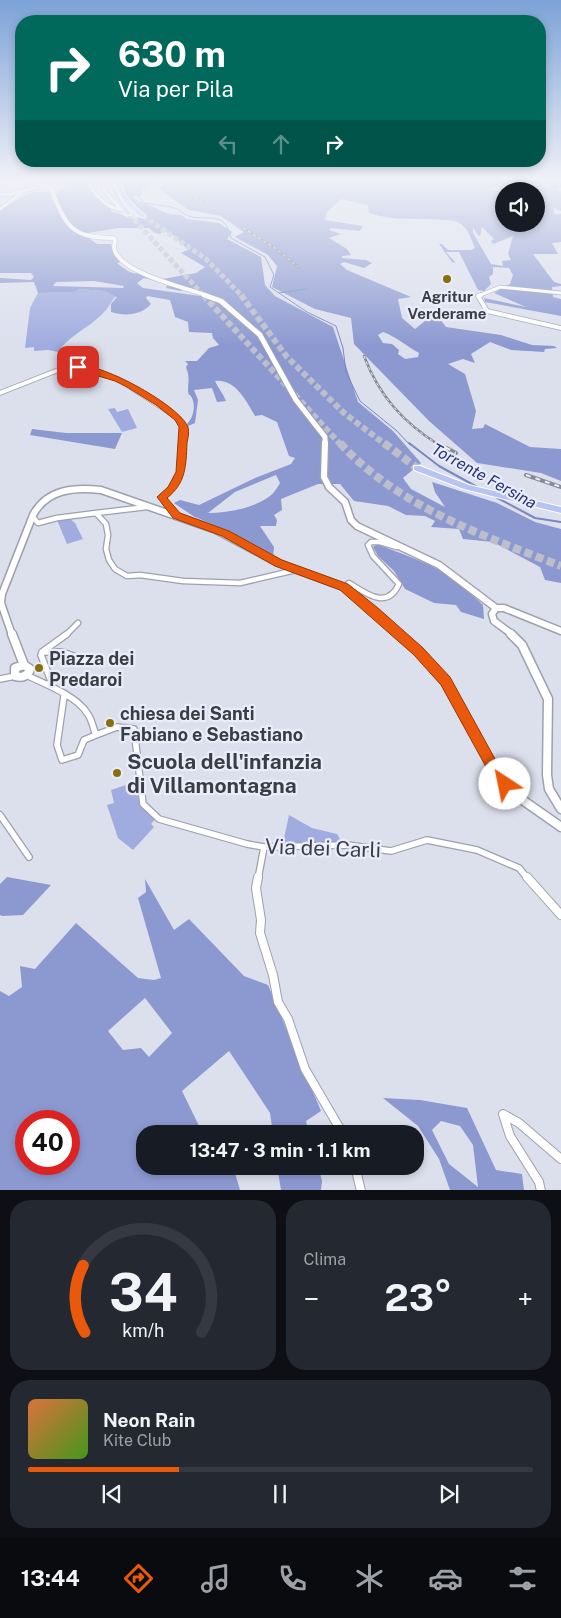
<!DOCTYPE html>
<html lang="it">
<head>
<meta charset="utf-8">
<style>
  :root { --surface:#171b24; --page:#242831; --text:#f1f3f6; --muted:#9ea1a6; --line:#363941; --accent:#ea580c }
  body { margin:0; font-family:"Public Sans",sans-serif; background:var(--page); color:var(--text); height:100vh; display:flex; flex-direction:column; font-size:19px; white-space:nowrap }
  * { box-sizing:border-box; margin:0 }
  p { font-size:16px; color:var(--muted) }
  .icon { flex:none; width:28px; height:28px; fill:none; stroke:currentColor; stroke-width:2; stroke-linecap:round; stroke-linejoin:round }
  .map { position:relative; height:1190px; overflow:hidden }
  .side { display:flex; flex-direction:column; gap:10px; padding:10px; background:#0d0f14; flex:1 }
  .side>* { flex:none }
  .hud { position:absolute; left:15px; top:15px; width:531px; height:152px; border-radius:20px; box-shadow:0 2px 8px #0003; background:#00695c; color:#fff; overflow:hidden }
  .buttons { position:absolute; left:495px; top:182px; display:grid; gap:10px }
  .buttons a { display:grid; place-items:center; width:50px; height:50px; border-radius:50%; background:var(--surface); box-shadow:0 2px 8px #0003; font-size:25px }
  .speed { position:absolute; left:15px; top:1110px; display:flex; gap:10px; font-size:25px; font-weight:700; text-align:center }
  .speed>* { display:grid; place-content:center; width:65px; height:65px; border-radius:50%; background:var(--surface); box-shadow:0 2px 8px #0003; line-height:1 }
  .speed .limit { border:8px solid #d22; background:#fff; color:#111 }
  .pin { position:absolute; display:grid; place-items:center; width:42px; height:42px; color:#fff; margin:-21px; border-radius:10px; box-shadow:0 2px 8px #0006 }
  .me { position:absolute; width:55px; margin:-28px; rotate:326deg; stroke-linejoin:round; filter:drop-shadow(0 0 4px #0008) }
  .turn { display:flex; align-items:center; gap:18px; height:105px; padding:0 20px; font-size:22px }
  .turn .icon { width:65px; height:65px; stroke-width:2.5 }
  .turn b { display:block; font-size:35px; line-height:42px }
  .lanes { display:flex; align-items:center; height:48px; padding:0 20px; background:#0003; justify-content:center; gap:25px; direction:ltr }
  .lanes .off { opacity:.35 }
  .big { font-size:38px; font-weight:700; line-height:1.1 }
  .side .card { flex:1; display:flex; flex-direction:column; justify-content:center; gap:8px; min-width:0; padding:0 18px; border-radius:20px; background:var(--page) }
  .side .dial { align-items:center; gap:0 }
  .dial svg { height:130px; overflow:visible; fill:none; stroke:var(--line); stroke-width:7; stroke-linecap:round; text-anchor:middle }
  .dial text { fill:var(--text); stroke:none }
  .song { display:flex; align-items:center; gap:15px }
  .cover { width:60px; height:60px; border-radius:8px; background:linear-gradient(135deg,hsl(20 70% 55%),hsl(100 70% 35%)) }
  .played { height:5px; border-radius:2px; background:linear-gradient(90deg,var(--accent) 30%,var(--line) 30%) }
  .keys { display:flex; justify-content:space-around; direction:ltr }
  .heat { display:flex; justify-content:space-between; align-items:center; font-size:28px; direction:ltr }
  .side .tiles { flex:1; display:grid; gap:10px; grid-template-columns:1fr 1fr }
  .card:last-child { grid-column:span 2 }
  .trip { position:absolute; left:136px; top:1125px; width:288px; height:50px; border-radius:20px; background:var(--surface); box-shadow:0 2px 8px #0003; font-weight:700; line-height:50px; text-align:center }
  .menu { display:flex; height:80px; justify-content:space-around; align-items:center; background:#090b0e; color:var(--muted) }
  .menu .icon { width:35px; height:35px }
  .menu .selected { color:var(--accent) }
  .menu b { font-size:22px; color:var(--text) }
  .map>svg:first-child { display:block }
  .green { fill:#a0acdf }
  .forest { fill:#8c99d1; fill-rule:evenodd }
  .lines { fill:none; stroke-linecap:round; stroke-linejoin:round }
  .stream-far1 { stroke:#7a86bd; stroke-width:1 }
  .stream { stroke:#7a86bd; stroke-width:2 }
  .highway-tunnel-far2 { stroke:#bcbfcb; stroke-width:5; stroke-dasharray:5 2.5; stroke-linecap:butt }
  .highway-tunnel-far1 { stroke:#bcbfcb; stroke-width:6; stroke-dasharray:6 3; stroke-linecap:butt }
  .highway-tunnel { stroke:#bcbfcb; stroke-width:8; stroke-dasharray:8 4; stroke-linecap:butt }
  .street-far4-casing { stroke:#9da1ad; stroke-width:4.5 }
  .street-far3-casing { stroke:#9da1ad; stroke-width:5.5 }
  .street-far2-casing { stroke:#9da1ad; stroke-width:7 }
  .street-far1-casing { stroke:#9da1ad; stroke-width:8 }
  .street-casing { stroke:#9da1ad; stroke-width:10 }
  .secondary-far3-casing { stroke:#9da1ad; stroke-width:5 }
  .secondary-far2-casing { stroke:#9da1ad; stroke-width:7 }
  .secondary-far1-casing { stroke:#9da1ad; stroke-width:9 }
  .secondary-casing { stroke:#9da1ad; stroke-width:11 }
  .highway-casing { stroke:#fff; stroke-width:2 }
  .street-far4 { stroke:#fff; stroke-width:3 }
  .street-far3 { stroke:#fff; stroke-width:4 }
  .street-far2 { stroke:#fff; stroke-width:4.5 }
  .street-far1 { stroke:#fff; stroke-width:5.5 }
  .street { stroke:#fff; stroke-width:8 }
  .secondary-far3 { stroke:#fff; stroke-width:4 }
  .secondary-far2 { stroke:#fff; stroke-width:5 }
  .secondary-far1 { stroke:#fff; stroke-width:6 }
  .secondary { stroke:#fff; stroke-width:8 }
  .highway { fill:#b7c3f2; fill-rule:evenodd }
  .rail-far1-casing { stroke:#878a93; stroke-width:2.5 }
  .rail-casing { stroke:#878a93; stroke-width:4 }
  .rail-far1 { stroke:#e9edfb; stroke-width:1; stroke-dasharray:3; stroke-linecap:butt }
  .rail { stroke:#e9edfb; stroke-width:2; stroke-dasharray:5; stroke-linecap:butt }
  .route { fill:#ea580c; stroke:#983908 }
  .poi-dot { fill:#896e0e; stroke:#e9edfb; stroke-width:2 }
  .labels { text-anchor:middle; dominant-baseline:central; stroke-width:4.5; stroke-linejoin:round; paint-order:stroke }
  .far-poi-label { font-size:15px; font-weight:bold; fill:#3b3d42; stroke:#e9edfb }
  .far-water-label { font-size:16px; font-style:italic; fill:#2a3274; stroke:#e9edfb }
  .poi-label { font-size:18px; font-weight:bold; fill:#3b3d42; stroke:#e9edfb; text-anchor:start }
  .near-poi-label { font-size:21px; font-weight:bold; fill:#3b3d42; stroke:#e9edfb; text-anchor:start }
  .near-street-label { font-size:21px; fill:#3b3d42; stroke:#e9edfb }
</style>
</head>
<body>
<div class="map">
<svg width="561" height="1191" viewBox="0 0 561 1191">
  <rect width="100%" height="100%" fill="#dce0ed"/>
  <path class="green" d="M 79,289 L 104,291 L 116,296 C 111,301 109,308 104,312 C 90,328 70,334 58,352 L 48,350 L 34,351 L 34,347 L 25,348 L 30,308 L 38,293 L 75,292 Z
    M 115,408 L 117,412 L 128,409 L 137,428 L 122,432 L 108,409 Z
    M 68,517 L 75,523 L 83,539 L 67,544 L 57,520 Z
    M 135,782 C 139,801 139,806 155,819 L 151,824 L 154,827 L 133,850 L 118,838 L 107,805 L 114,803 L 111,790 Z
    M 289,815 L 312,828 L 337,834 L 340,839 L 338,842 L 283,843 Z"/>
  <path class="forest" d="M 63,180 L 85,180 C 89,197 107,197 112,212 C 130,214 125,224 145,215 L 126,196 L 122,180 L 156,180 L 142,188 L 141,196 L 133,196 L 134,199 L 169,214 L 181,215 L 187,219 L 219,223 L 232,232 L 227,239 L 261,257 L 265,285 L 275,296 L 333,327 L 358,402 L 393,431 L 421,463 L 403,478 L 411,489 L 445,507 L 435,492 L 432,482 L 497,503 L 535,522 L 561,529 L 561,583 L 545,580 L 540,567 L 493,542 L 463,539 L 459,529 L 431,527 L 435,521 L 425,516 L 406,515 L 388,506 L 354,501 L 340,484 L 318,484 L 281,499 L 282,510 L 274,515 L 277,520 L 276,526 L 260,526 L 274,547 L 273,558 L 225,530 L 193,516 L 174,503 L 180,500 L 199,505 L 255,478 L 291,464 L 295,458 L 289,456 L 277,422 L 262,415 L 255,416 C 246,401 236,379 215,381 C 218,388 223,393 226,401 L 217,402 L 212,388 L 194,390 L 198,400 L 195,423 L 188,426 L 187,424 C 193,418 196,407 192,398 C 189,392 189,398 188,391 C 188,380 190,378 186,367 L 188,364 L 185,361 L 197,361 L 209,348 L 219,345 L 213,338 L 212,333 L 189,332 L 188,322 L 175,317 L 170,300 L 147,296 L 146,298 L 151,304 C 140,316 125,316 111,312 L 111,304 L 117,297 L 104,291 L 79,289 L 75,292 L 38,293 L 34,282 L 0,283 L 0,278 L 31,280 L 34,277 L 31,273 L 0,273 L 0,210 C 27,196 23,189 57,193 L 67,185 ZM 118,228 L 149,228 L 155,233 L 160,234 L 164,231 L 174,236 L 188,250 L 181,253 L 205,267 L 196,273 L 157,280 L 141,273 C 131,275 125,269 117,263 L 121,262 L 114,254 L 111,244 L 97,244 L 86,236 L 88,233 ZM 144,278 L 168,284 L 166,288 L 181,291 L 183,289 L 207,297 L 143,288 L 137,283 ZM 94,281 L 124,286 L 123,288 L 53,286 L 56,282 ZM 276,475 L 280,483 C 277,488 274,493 270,496 C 254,508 228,513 208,513 L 235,492 Z
    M 166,180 L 561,180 L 561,187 L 557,190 L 561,191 L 561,211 L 553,207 L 555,214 L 561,214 L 561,242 L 552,243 L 558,254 L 533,254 L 554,282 L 561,284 L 561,286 L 552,287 L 553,297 L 561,299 L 561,316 L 485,302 L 484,298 L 526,307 L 494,293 L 510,284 L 513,275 L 509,268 L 493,267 L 493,274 L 489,277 L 491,284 L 484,291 L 478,290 L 459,252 L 446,252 L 456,263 L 452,262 L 439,244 L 442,244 L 448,250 L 471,250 L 475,248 C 471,239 468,227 458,222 C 451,218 405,220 392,218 C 384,217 376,215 369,213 L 368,205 L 341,199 L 327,212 L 325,220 L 363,226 L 360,231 L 331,228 L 329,230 L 341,234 L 329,238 L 347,249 L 351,255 L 342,256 L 342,258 L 366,260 L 372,263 L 364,268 L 344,262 L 340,264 L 347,270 L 411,297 L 398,299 L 402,318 L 415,329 L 435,313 L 446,327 L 501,335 L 532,345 L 554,346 L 557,348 L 545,349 L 544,352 L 511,350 L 490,342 L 471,354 L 475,363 L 463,359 L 448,364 L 465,374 L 476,411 L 472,429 L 483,428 L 485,424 L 530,447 L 561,449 L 561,481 L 541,473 L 477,463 L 429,421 L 354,344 L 351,318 L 315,309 L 272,287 L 277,266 L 268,255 L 235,237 L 244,232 L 221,216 L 189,210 L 159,189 ZM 515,185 L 534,190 L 527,191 L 536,191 L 536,224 L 504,224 L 504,193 L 492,189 L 494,187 ZM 473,227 L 477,234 L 480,236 L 482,227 L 494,239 L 491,241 L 493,244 L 513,236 L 508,254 L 511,260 L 502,261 L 503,266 L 491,264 L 473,233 ZM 383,332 C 397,337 406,346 419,353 L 418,357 L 405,359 L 398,354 L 399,350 L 392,344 L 383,343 L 378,335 Z
    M 32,429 L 66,433 L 122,433 L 115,449 L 30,435 Z
    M 377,544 C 399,553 421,560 441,571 C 457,580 470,593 483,605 L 484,619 L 461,612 L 456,605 L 434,603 L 405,589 L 394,571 L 378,556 L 373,547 Z
    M 7,877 L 51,885 L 23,915 L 2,916 L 0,915 L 0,884 Z
    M 145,879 L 174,930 L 189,919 L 244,976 L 268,985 L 321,1111 L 306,1121 L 309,1134 L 273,1134 L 270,1113 L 229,1051 L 182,1091 L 203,1134 L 145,1134 L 145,1166 L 233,1166 L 240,1190 L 0,1190 L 0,991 L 9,996 L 22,987 L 20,966 L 35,969 L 76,923 L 138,978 L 154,980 L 161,978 L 138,898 L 146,892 ZM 145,998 L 172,1033 L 149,1057 L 141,1048 L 123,1050 L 108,1031 ZM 26,1121 L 69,1121 L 69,1164 L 26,1164 Z
    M 383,1098 L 420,1100 L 467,1108 L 496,1170 L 522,1174 L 524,1190 L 450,1190 L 439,1159 L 418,1126 ZM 441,1121 L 460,1126 L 473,1145 L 478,1187 L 449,1164 L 432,1130 Z
    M 277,1166 L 318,1166 L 322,1181 L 321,1190 L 281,1190 Z"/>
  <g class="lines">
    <path class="stream-far1" d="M 159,180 L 142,191 L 139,196 L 144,203 C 154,205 165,205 175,208 C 181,211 186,216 192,217 C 212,220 225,212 231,238 L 265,257 L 274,275 L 270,287 L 307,312 L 336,326 L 343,348 L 346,372 L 360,401 L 397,431 L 410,445
      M 279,293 L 307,289"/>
    <path class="stream" d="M 409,443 L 439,466 L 479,488
      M 494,496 L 535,518 L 561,522"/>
    <path class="highway-tunnel-far2" d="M 129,214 L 204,296
      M 143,216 L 206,259 L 242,296"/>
    <path class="highway-tunnel-far1" d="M 203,295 L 341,445
      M 241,295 L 287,357 L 344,413 L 386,445"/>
    <path class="highway-tunnel" d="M 340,443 C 397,506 484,536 561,566
      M 384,443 L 417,468"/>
    <g class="street-far4-casing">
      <path id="street-far4" d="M 88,180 C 92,193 107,208 121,210
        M 105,187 L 103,188 L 104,190 L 121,210
        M 0,195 L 12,194 L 45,185
        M 0,209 L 20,194
        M 478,296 L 500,287 L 561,293"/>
    </g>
    <g class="street-far3-casing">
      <path id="street-far3" d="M 481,295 L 478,296 L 487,311 L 561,328
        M 0,393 L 66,367 L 74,366 L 118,379 L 178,418 L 184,427 L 183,445"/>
    </g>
    <g class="street-far2-casing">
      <path id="street-far2" d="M 147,507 L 96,513 L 106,524 L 108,535 L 106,549 L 109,560 L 115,569 L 127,576 L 140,575 L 183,581 L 240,583 L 296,570
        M 176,515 L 167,506 L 162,497 C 184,479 181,470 183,443
        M 32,516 L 38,523 L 57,518 L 96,513
        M 344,587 L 349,583 C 367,594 387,610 399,584 L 373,556 L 368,545 L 371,542 L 380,542 L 397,547
        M 66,635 L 78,623"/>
    </g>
    <g class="street-far1-casing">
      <path id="street-far1" d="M 43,652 L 62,652 L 88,661
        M 26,675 C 43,683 77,696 87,713 C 92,719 93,728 96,735 L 117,727 L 134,729 L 143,804 L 159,819 L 247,844 L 264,847 L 347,845 L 391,851 L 427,840 L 477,850 L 519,868 L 528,879
        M 0,679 L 15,676
        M 48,685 L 51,681 L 41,655 L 42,652 L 67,634
        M 64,696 L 57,745 L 62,760 L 78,755 L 84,740 L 96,735
        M 0,815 L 29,857
        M 258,879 L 264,847"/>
    </g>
    <g class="street-casing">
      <path id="street" d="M 258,877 L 256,888 L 261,920 L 260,933 L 273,975 L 278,1002 L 288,1019 L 305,1069 L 343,1134
        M 527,877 L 561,915
        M 355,1166 L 361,1191
        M 541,1191 L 539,1182 L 510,1136 L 503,1114 L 519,1123 L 561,1159"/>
    </g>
    <g class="secondary-far3-casing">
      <path id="secondary-far3" d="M 30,180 L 51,189 C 66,226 71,238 113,238 L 115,240 C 114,245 113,250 117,255 C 132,276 184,287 208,296"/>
    </g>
    <g class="secondary-far2-casing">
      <path id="secondary-far2" d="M 204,295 L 221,301 L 260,335 L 296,400 L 325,437 L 325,445"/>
    </g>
    <g class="secondary-far1-casing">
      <path id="secondary-far1" d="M 325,443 L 324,477 L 329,487 L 345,502 L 351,520 L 357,526 L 439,565 L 496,608
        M 496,608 L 492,614 L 494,621 L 513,635
        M 496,608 L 504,608 L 561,631
        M 12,635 L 1,603 L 2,594 L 33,515 C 47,489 74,487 101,490 L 216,530 L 278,563 L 344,587 L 400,635"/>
    </g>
    <g class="secondary-casing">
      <path id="secondary" d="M 12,634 L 24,665
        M 398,634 L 419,651 L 445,681 L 496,772 L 514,794 L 561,827
        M 511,634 L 522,645 L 548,699 L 547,775 L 549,789 L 561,809
        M 24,665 L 30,669 C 28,676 22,678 15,676 L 15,668 Z"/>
    </g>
    <g class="highway-casing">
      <path id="highway" d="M 106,180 L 110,180 L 122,202 L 131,214 L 131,215 L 127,215 L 118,202 Z
        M 115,180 L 119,180 C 123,196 132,205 145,215 L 145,217 L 141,217 C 128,207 118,197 115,180 Z
        M 414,466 L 420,466 L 469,485 L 561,507 L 561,513 L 464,489 L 414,470 Z"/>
    </g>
    <use href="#street-far4" class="street-far4"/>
    <use href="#street-far3" class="street-far3"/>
    <use href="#street-far2" class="street-far2"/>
    <use href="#street-far1" class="street-far1"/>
    <use href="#street" class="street"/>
    <use href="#secondary-far3" class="secondary-far3"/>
    <use href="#secondary-far2" class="secondary-far2"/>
    <use href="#secondary-far1" class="secondary-far1"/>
    <use href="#secondary" class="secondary"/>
    <use href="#highway" class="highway"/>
    <g class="rail-far1-casing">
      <path id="rail-far1" d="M 178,181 L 190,195 L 207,205
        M 243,228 L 275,248 L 298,267
        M 364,356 C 379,396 404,423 439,445"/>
    </g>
    <g class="rail-casing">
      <path id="rail" d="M 437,443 L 456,453
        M 526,475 L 561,487"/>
    </g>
    <use href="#rail-far1" class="rail-far1"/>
    <use href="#rail" class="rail"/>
  </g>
  <linearGradient id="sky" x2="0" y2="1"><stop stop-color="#7ca2d7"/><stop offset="0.52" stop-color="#eff1f7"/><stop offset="1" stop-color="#eff1f7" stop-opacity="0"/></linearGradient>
  <rect width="561" height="346" fill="url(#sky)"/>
  <path class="route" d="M 75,365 C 100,362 175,403 187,425 C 190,430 188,438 187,443 C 186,466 186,483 167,498 L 180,513 L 229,531 L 282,560 L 348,584 L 378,608 L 423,648 L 450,677 L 500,768 L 512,784 L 510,789 L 505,790 L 500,789 L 491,776 L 441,685 L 414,655 L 340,590 L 275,566 L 222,536 L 173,518 L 157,497 L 168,487 L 176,472 L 179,427 L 175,420 L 156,405 L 127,387 L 115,381 L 75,369 Z"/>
  <g class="poi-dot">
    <circle cx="447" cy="279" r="5"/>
    <circle cx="39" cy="668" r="5"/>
    <circle cx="110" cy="723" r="5"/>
    <circle cx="117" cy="773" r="5"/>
  </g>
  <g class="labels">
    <g class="far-poi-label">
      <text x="447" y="296">Agritur<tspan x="447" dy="17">Verderame</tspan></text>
    </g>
    <g class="far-water-label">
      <text transform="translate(484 476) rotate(29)">Torrente Fersina</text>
    </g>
    <g class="poi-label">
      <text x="49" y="658">Piazza dei<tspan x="49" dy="21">Predaroi</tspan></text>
      <text x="120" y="713">chiesa dei Santi<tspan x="120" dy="21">Fabiano e Sebastiano</tspan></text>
    </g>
    <g class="near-poi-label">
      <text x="127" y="761">Scuola dell'infanzia<tspan x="127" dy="24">di Villamontagna</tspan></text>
    </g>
    <g class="near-street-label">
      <text transform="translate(323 848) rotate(2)">Via dei Carli</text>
    </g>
  </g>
</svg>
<div class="buttons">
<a><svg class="icon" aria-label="sound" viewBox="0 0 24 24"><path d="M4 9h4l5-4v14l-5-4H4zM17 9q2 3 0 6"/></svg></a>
</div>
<div class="speed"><div class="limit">40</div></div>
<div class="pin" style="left:78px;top:367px;background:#d93025"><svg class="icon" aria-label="arrive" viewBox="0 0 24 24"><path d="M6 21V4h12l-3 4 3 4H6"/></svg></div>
<svg class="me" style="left:505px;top:784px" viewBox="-20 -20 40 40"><circle r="19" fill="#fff"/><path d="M0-13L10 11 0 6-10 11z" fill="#ea580c"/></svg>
<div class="trip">13:47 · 3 min · 1.1 km</div>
<div class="hud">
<div class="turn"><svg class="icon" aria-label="right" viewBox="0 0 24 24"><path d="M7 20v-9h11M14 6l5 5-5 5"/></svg><div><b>630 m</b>Via per Pila</div></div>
<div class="lanes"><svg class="icon off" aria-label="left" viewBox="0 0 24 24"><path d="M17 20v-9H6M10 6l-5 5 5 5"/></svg><svg class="icon off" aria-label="ahead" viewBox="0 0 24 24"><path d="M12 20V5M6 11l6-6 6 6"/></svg><svg class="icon" aria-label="right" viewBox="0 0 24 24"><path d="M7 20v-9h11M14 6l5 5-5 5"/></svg></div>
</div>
</div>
<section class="side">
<div class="tiles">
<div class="card dial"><svg viewBox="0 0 100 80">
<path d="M14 69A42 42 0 1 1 86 69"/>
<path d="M14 69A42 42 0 0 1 13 28" stroke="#ea580c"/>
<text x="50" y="56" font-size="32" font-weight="700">34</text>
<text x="50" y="72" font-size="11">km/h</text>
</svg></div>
<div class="card"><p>Clima</p>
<div class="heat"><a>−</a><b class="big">23°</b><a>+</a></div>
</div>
<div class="card">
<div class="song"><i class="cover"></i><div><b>Neon Rain</b><p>Kite Club</p></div></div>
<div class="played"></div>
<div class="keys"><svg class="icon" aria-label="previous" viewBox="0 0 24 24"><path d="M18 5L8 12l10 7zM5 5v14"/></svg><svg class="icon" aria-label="pause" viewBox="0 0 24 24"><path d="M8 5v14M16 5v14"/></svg><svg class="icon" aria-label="next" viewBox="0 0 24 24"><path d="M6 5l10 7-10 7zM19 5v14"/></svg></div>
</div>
</div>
</section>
<nav class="menu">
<b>13:44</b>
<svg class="icon selected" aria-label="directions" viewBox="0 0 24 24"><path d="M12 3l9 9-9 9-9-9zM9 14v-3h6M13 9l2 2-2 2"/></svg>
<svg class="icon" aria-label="music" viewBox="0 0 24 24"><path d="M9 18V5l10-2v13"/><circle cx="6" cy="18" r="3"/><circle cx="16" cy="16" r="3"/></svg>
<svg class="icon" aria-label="phone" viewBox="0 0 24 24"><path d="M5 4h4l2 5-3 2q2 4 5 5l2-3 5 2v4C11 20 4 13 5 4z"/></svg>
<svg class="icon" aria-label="climate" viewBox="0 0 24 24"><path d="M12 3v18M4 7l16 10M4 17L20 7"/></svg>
<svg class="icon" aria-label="car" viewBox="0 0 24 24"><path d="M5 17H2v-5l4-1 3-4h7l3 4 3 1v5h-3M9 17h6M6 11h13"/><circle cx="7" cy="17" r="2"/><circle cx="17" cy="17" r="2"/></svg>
<svg class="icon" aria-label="filters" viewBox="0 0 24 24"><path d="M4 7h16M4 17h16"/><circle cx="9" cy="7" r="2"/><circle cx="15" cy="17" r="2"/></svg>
</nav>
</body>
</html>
